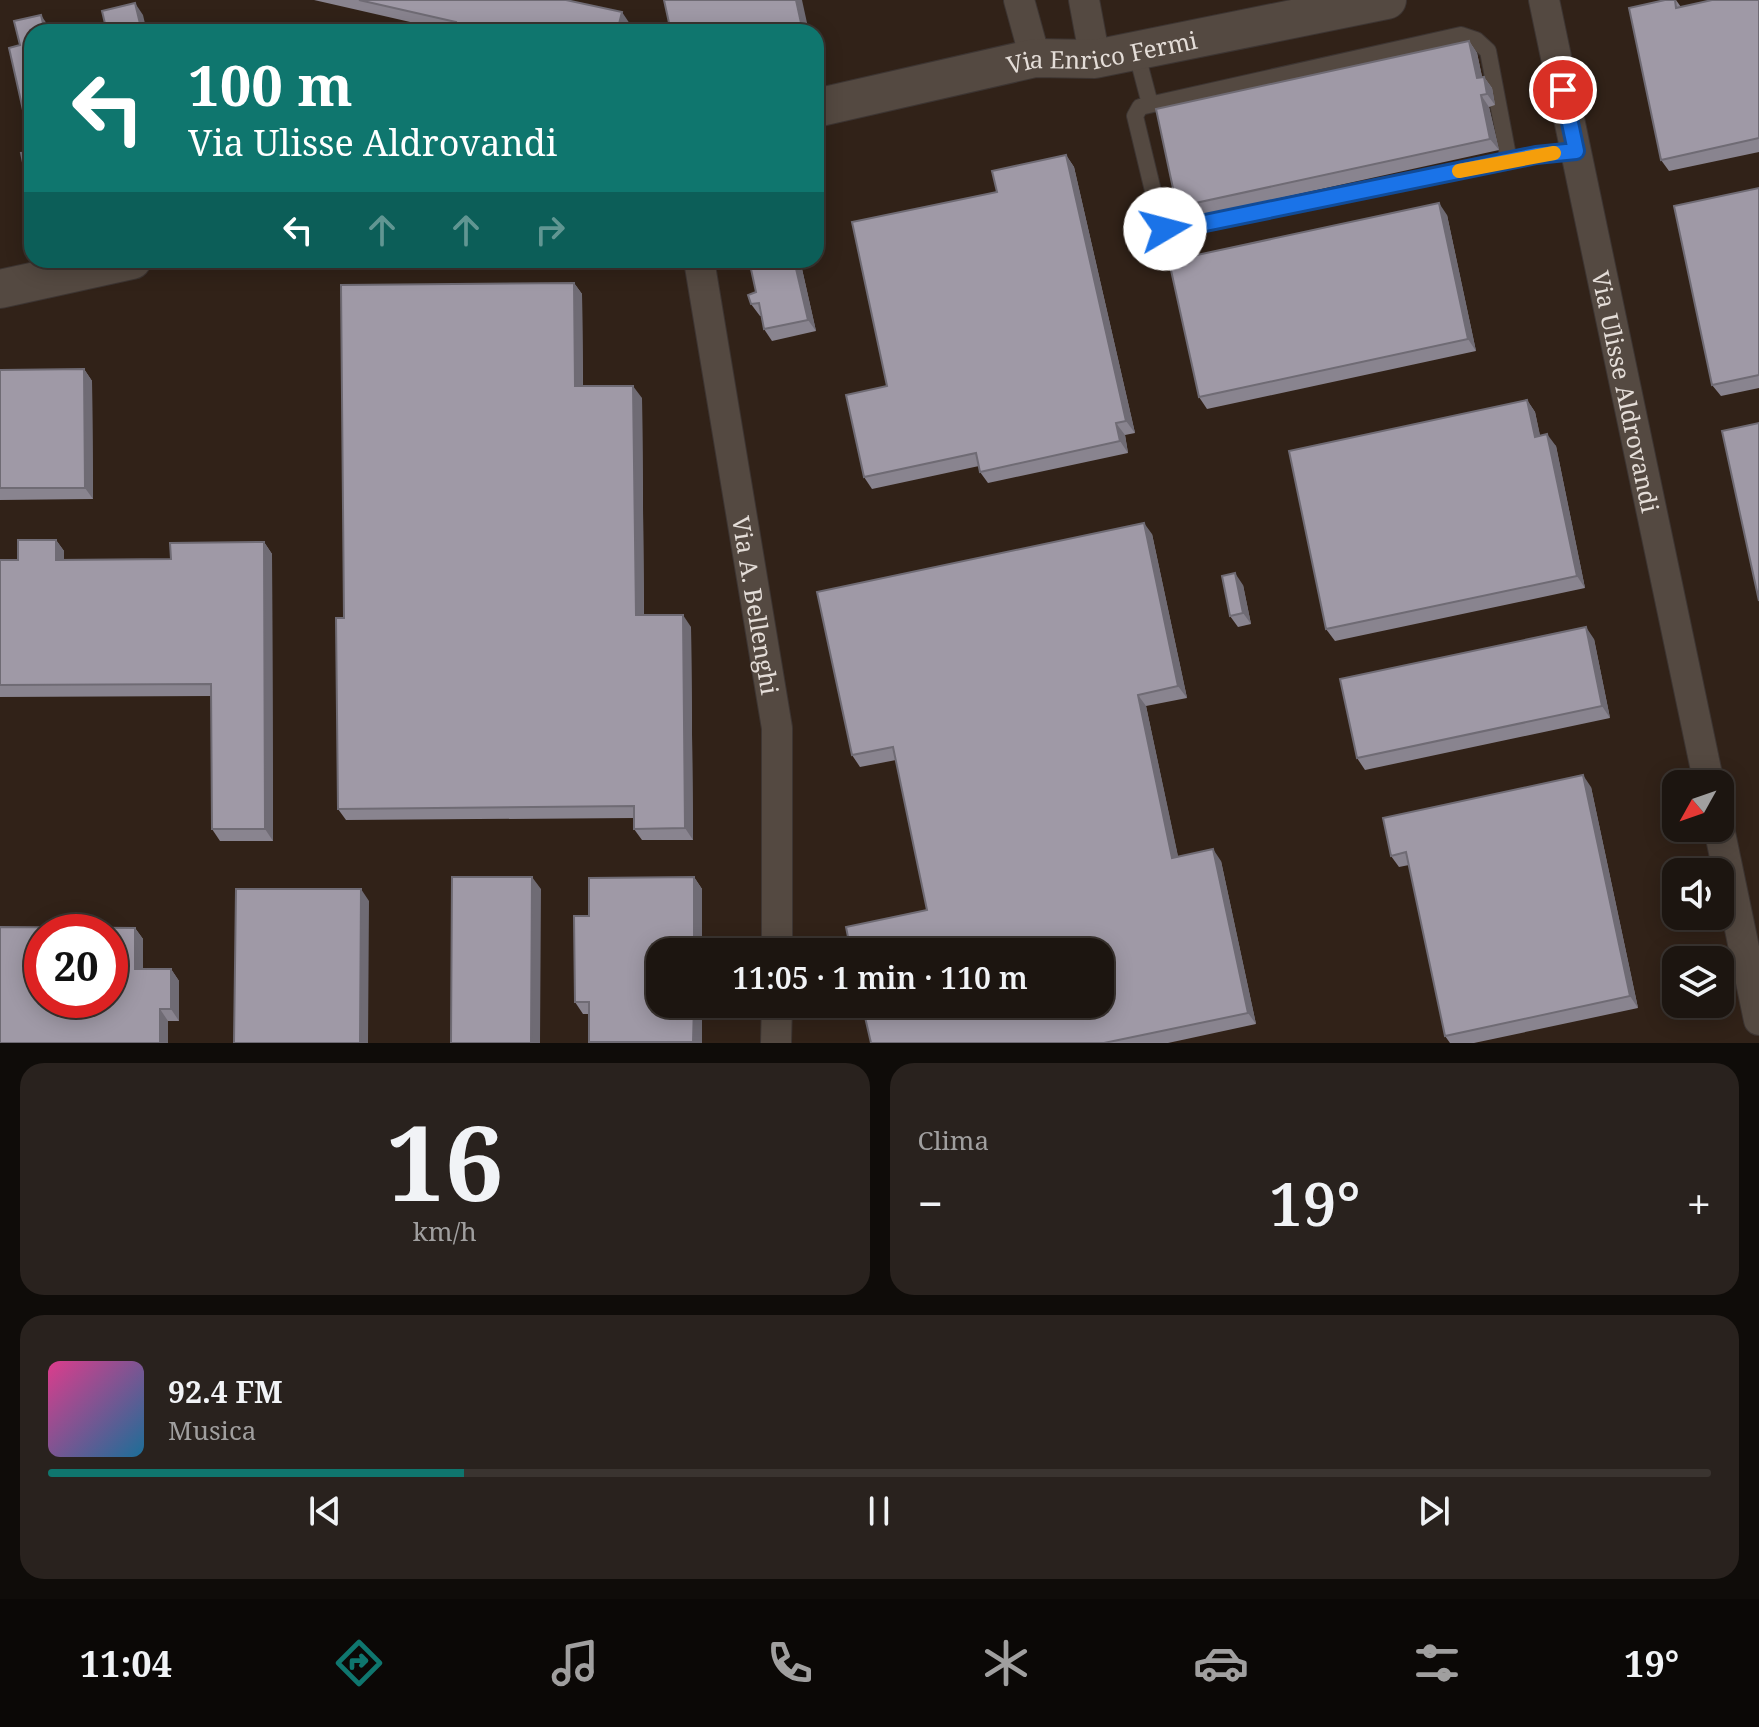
<!DOCTYPE html>
<html lang="it">
<head>
<meta charset="utf-8">
<style>
  :root { --surface:#1c1510; --page:#29221e; --text:#f1f3f6; --muted:#a09f9f; --line:#3a3430; --accent:#0f766e }
  body { margin:0; font-family:"Noto Serif",serif; background:var(--page); color:var(--text); height:100vh; display:flex; flex-direction:column; font-size:30px; white-space:nowrap }
  * { box-sizing:border-box; margin:0 }
  p { font-size:26px; color:var(--muted) }
  .icon { flex:none; width:44px; height:44px; fill:none; stroke:currentColor; stroke-width:2; stroke-linecap:round; stroke-linejoin:round }
  .map { position:relative; height:1043px; overflow:hidden }
  .panel { display:flex; flex-direction:column; gap:20px; padding:20px; background:#0f0c09; flex:1 }
  .panel>* { flex:none }
  .banner { position:absolute; left:24px; top:24px; width:800px; height:244px; border-radius:24px; box-shadow:0 4px 20px #0003,0 0 0 2px var(--line); background:#0f766e; color:#fff; overflow:hidden }
  .needle { width:52px; rotate:230deg }
  .fabs { position:absolute; left:1662px; top:770px; display:grid; gap:16px }
  .fabs a { display:grid; place-items:center; width:72px; height:72px; border-radius:16px; background:var(--surface); box-shadow:0 4px 20px #0003,0 0 0 2px var(--line); font-size:40px }
  .speed { position:absolute; left:24px; top:914px; display:flex; gap:16px; font-size:40px; font-weight:700; text-align:center }
  .speed>* { display:grid; place-content:center; width:104px; height:104px; border-radius:50%; background:var(--surface); box-shadow:0 4px 20px #0003,0 0 0 2px var(--line); line-height:1 }
  .speed .limit { border:12px solid #d22; background:#fff; color:#111 }
  .pin { position:absolute; display:grid; place-items:center; width:68px; height:68px; color:#fff; margin:-34px; border:4px solid #fff; border-radius:50%; box-shadow:0 2px 8px #0007 }
  .me { position:absolute; width:88px; margin:-44px; rotate:82deg; stroke-linejoin:round; filter:drop-shadow(0 0 6px #0008) }
  .turn { display:flex; align-items:center; gap:28px; height:168px; padding:0 32px; font-size:36px }
  .turn .icon { width:104px; height:104px; stroke-width:2.5 }
  .turn b { display:block; font-size:56px; line-height:68px }
  .lanes { display:flex; align-items:center; height:76px; padding:0 32px; background:#0003; justify-content:center; gap:40px; direction:ltr }
  .lanes .off { opacity:.35 }
  .big { font-size:60px; font-weight:600; line-height:1.1 }
  .panel .widget { flex:1; display:flex; flex-direction:column; justify-content:center; gap:12px; min-width:0; padding:0 28px; border-radius:24px; background:var(--page) }
  .panel .dial { align-items:center; gap:0 }
  .dial b { font-size:104px; line-height:1 }
  .song { display:flex; align-items:center; gap:24px }
  .cover { width:96px; height:96px; border-radius:12px; background:linear-gradient(135deg,hsl(330 70% 55%),hsl(200 70% 35%)) }
  .played { height:8px; border-radius:4px; background:linear-gradient(90deg,var(--accent) 25%,var(--line) 25%) }
  .keys { display:flex; justify-content:space-around; direction:ltr }
  .heat { display:flex; justify-content:space-between; align-items:center; font-size:44px; direction:ltr }
  .panel .tiles { flex:1; display:grid; gap:20px; grid-template-columns:1fr 1fr }
  .widget:last-child { grid-column:span 2 }
  .trip { position:absolute; left:646px; top:938px; width:468px; height:80px; border-radius:24px; background:var(--surface); box-shadow:0 4px 20px #0003,0 0 0 2px var(--line); font-weight:600; line-height:80px; text-align:center }
  .menu { display:flex; height:128px; justify-content:space-around; align-items:center; background:#0b0806; color:var(--muted) }
  .menu .icon { width:56px; height:56px }
  .menu .on { color:var(--accent) }
  .menu b { font-size:36px; color:var(--text) }
  .map>svg:first-child { display:block }
  .built { fill:#312218; fill-rule:evenodd }
  .lines { fill:none; stroke-linecap:round; stroke-linejoin:round }
  .service-casing { stroke:#3d3532; stroke-width:18 }
  .minor-casing { stroke:#3d3532; stroke-width:32 }
  .tertiary-casing { stroke:#3d3532; stroke-width:40 }
  .service { stroke:#544941; stroke-width:16 }
  .minor { stroke:#544941; stroke-width:30 }
  .tertiary { stroke:#544941; stroke-width:38 }
  .wall { fill:#89848f }
  .shaded-wall { fill:#6f6b74 }
  .building { fill:#9f99a6; stroke:#6f6b74; stroke-width:2; fill-rule:evenodd }
  .route-casing { stroke:#114b97; stroke-width:20 }
  .route { stroke:#1a73e8; stroke-width:14 }
  .slow { stroke:#f59e0b; stroke-width:14 }
  .labels { text-anchor:middle; dominant-baseline:central; stroke-width:8; stroke-linejoin:round; paint-order:stroke }
  .street-label { font-size:24px; fill:#e4ddd8; stroke:#1c120c }
</style>
</head>
<body>
<div class="map">
<svg width="1759" height="1043" viewBox="0 0 1759 1043">
  <rect width="100%" height="100%" fill="#251c15"/>
  <path class="built" d="M 0,0 L 1759,0 L 1759,1043 L 0,1043 ZM 32,32 L 816,32 L 816,260 L 32,260 ZM 1676,784 L 1720,784 L 1720,828 L 1676,828 ZM 1676,872 L 1720,872 L 1720,916 L 1676,916 ZM 42,932 L 110,932 L 110,1000 L 42,1000 ZM 660,952 L 1100,952 L 1100,1004 L 660,1004 ZM 1676,960 L 1720,960 L 1720,1004 L 1676,1004 Z"/>
  <g class="lines">
    <g class="service-casing">
      <path id="service" d="M 1136,51 L 1150,104
        M 1509,161 L 1488,51 L 1476,40 L 1461,35 L 1140,107 L 1135,116 L 1161,224 L 1171,230 L 1536,155 L 1576,151"/>
    </g>
    <g class="minor-casing">
      <g id="minor">
        <path d="M 1019,0 L 1035,58"/>
        <path d="M 1084,0 L 1095,59"/>
        <path id="s1" d="M 1544,0 L 1709,784"/>
        <path id="s2" d="M 699,260 L 777,728 L 777,952"/>
        <path d="M 1719,828 L 1759,1020"/>
        <path d="M 776,1043 L 777,1004"/>
      </g>
    </g>
    <g class="tertiary-casing">
      <g id="tertiary">
        <path id="s3" d="M 816,108 L 1035,58 L 1095,59 L 1387,0"/>
        <path d="M 0,289 L 132,260"/>
      </g>
    </g>
    <use href="#service" class="service"/>
    <use href="#minor" class="minor"/>
    <use href="#tertiary" class="tertiary"/>
  </g>
  <path class="wall" d="M 314,0 L 566,0 L 630,24 L 628,32 L 454,32 Z
    M 1676,0 L 1681,7 L 1759,0 L 1759,152 L 1669,171 L 1661,160 Z
    M 1469,41 L 1477,53 L 1482,77 L 1484,77 L 1492,88 L 1495,105 L 1489,107 L 1499,150 L 1185,219 L 1177,207 Z
    M 1066,155 L 1074,167 L 1135,433 L 1125,435 L 1128,453 L 988,483 L 980,472 L 979,466 L 872,489 L 864,477 L 887,386 L 997,192 Z
    M 1759,188 L 1759,388 L 1721,396 L 1712,385 Z
    M 1447,215 L 1476,351 L 1207,409 L 1199,397 Z
    M 749,260 L 800,260 L 816,331 L 772,341 L 764,329 L 761,316 L 760,316 L 751,304 L 756,292 Z
    M 574,283 L 582,294 L 583,386 L 642,398 L 644,615 L 691,627 L 693,840 L 642,840 L 634,829 L 634,818 L 346,820 L 338,809 L 344,618 Z
    M 84,369 L 92,381 L 93,499 L 0,500 L 0,370 Z
    M 1527,400 L 1535,412 L 1540,436 L 1556,446 L 1585,588 L 1335,641 L 1326,629 Z
    M 1152,534 L 1187,698 L 1146,706 L 1178,857 L 1221,861 L 1256,1024 L 1168,1043 L 871,1043 L 927,910 L 896,760 L 860,767 L 852,755 Z
    M 56,540 L 64,551 L 64,560 L 171,559 L 264,542 L 272,554 L 273,841 L 220,841 L 212,829 L 211,696 L 0,697 L 0,560 L 18,560 Z
    M 1243,585 L 1251,624 L 1238,627 L 1230,616 Z
    M 1594,639 L 1610,718 L 1365,770 L 1357,758 Z
    M 1591,787 L 1638,1008 L 1474,1043 L 1450,1043 L 1445,1036 L 1409,865 L 1399,867 L 1391,856 Z
    M 694,877 L 702,889 L 660,1004 L 702,1004 L 702,1043 L 590,1043 L 589,1014 L 583,1014 L 575,1002 L 589,916 Z
    M 135,928 L 143,939 L 143,969 L 171,969 L 179,981 L 179,1021 L 168,1021 L 168,1043 L 0,1043 Z"/>
  <path class="shaded-wall" d="M 796,0 L 802,0 L 809,32 L 803,32 Z
    M 135,3 L 143,15 L 147,32 L 142,32 Z
    M 622,12 L 630,24 L 628,32 L 617,32 Z
    M 41,15 L 49,27 L 50,32 L 45,32 Z
    M 1469,41 L 1477,53 L 1485,90 L 1477,78 Z
    M 1484,77 L 1492,88 L 1495,105 L 1487,94 Z
    M 1481,95 L 1489,107 L 1499,150 L 1490,139 Z
    M 1066,155 L 1074,167 L 1135,433 L 1126,421 Z
    M 1439,203 L 1447,215 L 1476,351 L 1468,339 Z
    M 794,260 L 800,260 L 816,331 L 808,320 Z
    M 574,283 L 582,294 L 583,398 L 575,386 Z
    M 84,369 L 92,381 L 93,499 L 85,488 Z
    M 633,386 L 642,398 L 644,627 L 636,615 Z
    M 1527,400 L 1535,412 L 1543,449 L 1535,437 Z
    M 1116,423 L 1125,435 L 1128,453 L 1120,441 Z
    M 1547,434 L 1556,446 L 1585,588 L 1577,576 Z
    M 1144,523 L 1152,534 L 1187,698 L 1178,686 Z
    M 56,540 L 64,551 L 64,572 L 56,560 Z
    M 264,542 L 272,554 L 273,841 L 265,829 Z
    M 1235,573 L 1243,585 L 1251,624 L 1243,613 Z
    M 683,615 L 691,627 L 693,840 L 685,828 Z
    M 1586,627 L 1594,639 L 1610,718 L 1602,706 Z
    M 1138,695 L 1146,706 L 1181,870 L 1172,858 Z
    M 1583,775 L 1591,787 L 1638,1008 L 1630,996 Z
    M 1213,849 L 1221,861 L 1256,1024 L 1248,1013 Z
    M 532,877 L 541,889 L 540,1043 L 531,1043 Z
    M 694,877 L 702,889 L 702,952 L 694,952 Z
    M 361,889 L 369,901 L 368,1043 L 360,1043 Z
    M 135,928 L 143,939 L 143,980 L 135,969 Z
    M 171,969 L 179,981 L 179,1021 L 171,1009 Z
    M 694,1004 L 702,1004 L 702,1043 L 694,1043 Z
    M 160,1009 L 168,1021 L 168,1043 L 160,1043 Z"/>
  <path class="building" d="M 359,0 L 566,0 L 622,12 L 617,32 L 454,32 L 456,22 Z
    M 664,0 L 796,0 L 803,32 L 671,32 Z
    M 1665,0 L 1675,0 L 1676,8 L 1712,0 L 1759,0 L 1759,138 L 1661,160 L 1629,8 Z
    M 135,3 L 142,32 L 107,32 L 102,11 Z
    M 41,15 L 45,32 L 32,32 L 32,150 L 9,48 L 20,45 L 14,21 Z
    M 1469,41 L 1477,78 L 1484,77 L 1487,94 L 1481,95 L 1490,139 L 1177,207 L 1156,109 Z
    M 32,152 L 32,195 L 30,196 L 21,153 Z
    M 1066,155 L 1126,421 L 1116,423 L 1120,441 L 980,472 L 976,453 L 864,477 L 846,395 L 887,386 L 852,222 L 997,192 L 992,171 Z
    M 1759,188 L 1759,375 L 1712,385 L 1674,206 Z
    M 1439,203 L 1468,339 L 1199,397 L 1169,261 Z
    M 749,260 L 794,260 L 808,320 L 764,329 L 759,303 L 751,304 L 748,295 L 756,292 Z
    M 574,283 L 575,386 L 633,386 L 636,615 L 683,615 L 685,828 L 634,829 L 634,806 L 338,809 L 336,618 L 344,618 L 341,285 Z
    M 84,369 L 85,488 L 0,488 L 0,370 Z
    M 1527,400 L 1535,437 L 1547,434 L 1577,576 L 1326,629 L 1289,451 Z
    M 1759,423 L 1759,601 L 1722,431 Z
    M 1144,523 L 1178,686 L 1138,695 L 1172,858 L 1213,849 L 1248,1013 L 1104,1043 L 871,1043 L 862,1004 L 1100,1004 L 1100,952 L 851,952 L 846,927 L 927,910 L 893,747 L 852,755 L 817,592 Z
    M 18,540 L 56,540 L 56,560 L 171,559 L 170,543 L 264,542 L 265,829 L 212,829 L 211,684 L 0,685 L 0,560 L 18,560 Z
    M 1235,573 L 1243,613 L 1230,616 L 1222,576 Z
    M 1586,627 L 1602,706 L 1357,758 L 1340,679 Z
    M 1583,775 L 1630,996 L 1445,1036 L 1406,852 L 1391,856 L 1383,818 Z
    M 452,877 L 532,877 L 531,1043 L 451,1043 Z
    M 694,877 L 694,952 L 660,952 L 660,1004 L 694,1004 L 693,1042 L 589,1042 L 589,1002 L 575,1002 L 574,916 L 589,916 L 589,878 Z
    M 236,889 L 361,889 L 360,1043 L 234,1043 Z
    M 0,927 L 135,928 L 135,969 L 171,969 L 171,1009 L 160,1009 L 160,1043 L 0,1043 ZM 42,932 L 110,932 L 110,1000 L 42,1000 Z"/>
  <g class="lines">
    <g class="route-casing">
      <path id="route" d="M 1165,229 L 1171,230 L 1536,155 L 1576,151 L 1563,90"/>
    </g>
    <use href="#route" class="route"/>
    <path class="slow" d="M 1459,171 L 1554,153"/>
  </g>
  <g class="labels">
    <g class="street-label">
      <text stroke="none"><textPath href="#s3" startOffset="292">Via Enrico Fermi</textPath></text>
      <text stroke="none"><textPath href="#s1" startOffset="400">Via Ulisse Aldrovandi</textPath></text>
      <text stroke="none"><textPath href="#s2" startOffset="350">Via A. Bellenghi</textPath></text>
    </g>
  </g>
</svg>
<div class="fabs">
<a><svg class="needle" viewBox="-14 -14 28 28"><path d="M0-13l5 13h-10z" fill="#e53935"/><path d="M0 13l5-13h-10z" fill="#a09f9f"/></svg></a>
<a><svg class="icon" aria-label="sound" viewBox="0 0 24 24"><path d="M4 9h4l5-4v14l-5-4H4zM17 9q2 3 0 6"/></svg></a>
<a><svg class="icon" aria-label="layers" viewBox="0 0 24 24"><path d="M12 4l9 5-9 5-9-5zM3 14l9 5 9-5"/></svg></a>
</div>
<div class="speed"><div class="limit">20</div></div>
<div class="pin" style="left:1563px;top:90px;background:#d93025"><svg class="icon" aria-label="arrive" viewBox="0 0 24 24"><path d="M6 21V4h12l-3 4 3 4H6"/></svg></div>
<svg class="me" style="left:1165px;top:229px" viewBox="-20 -20 40 40"><circle r="19" fill="#fff"/><path d="M0-13L10 11 0 6-10 11z" fill="#1a73e8"/></svg>
<div class="trip">11:05 · 1 min · 110 m</div>
<div class="banner">
<div class="turn"><svg class="icon" aria-label="left" viewBox="0 0 24 24"><path d="M17 20v-9H6M10 6l-5 5 5 5"/></svg><div><b>100 m</b>Via Ulisse Aldrovandi</div></div>
<div class="lanes"><svg class="icon" aria-label="left" viewBox="0 0 24 24"><path d="M17 20v-9H6M10 6l-5 5 5 5"/></svg><svg class="icon off" aria-label="ahead" viewBox="0 0 24 24"><path d="M12 20V5M6 11l6-6 6 6"/></svg><svg class="icon off" aria-label="ahead" viewBox="0 0 24 24"><path d="M12 20V5M6 11l6-6 6 6"/></svg><svg class="icon off" aria-label="right" viewBox="0 0 24 24"><path d="M7 20v-9h11M14 6l5 5-5 5"/></svg></div>
</div>
</div>
<section class="panel">
<div class="tiles">
<div class="widget dial"><b>16</b><p>km/h</p></div>
<div class="widget"><p>Clima</p>
<div class="heat"><a>−</a><b class="big">19°</b><a>+</a></div>
</div>
<div class="widget">
<div class="song"><i class="cover"></i><div><b>92.4 FM</b><p>Musica</p></div></div>
<div class="played"></div>
<div class="keys"><svg class="icon" aria-label="previous" viewBox="0 0 24 24"><path d="M18 5L8 12l10 7zM5 5v14"/></svg><svg class="icon" aria-label="pause" viewBox="0 0 24 24"><path d="M8 5v14M16 5v14"/></svg><svg class="icon" aria-label="next" viewBox="0 0 24 24"><path d="M6 5l10 7-10 7zM19 5v14"/></svg></div>
</div>
</div>
</section>
<nav class="menu">
<b>11:04</b>
<svg class="icon on" aria-label="directions" viewBox="0 0 24 24"><path d="M12 3l9 9-9 9-9-9zM9 14v-3h6M13 9l2 2-2 2"/></svg>
<svg class="icon" aria-label="music" viewBox="0 0 24 24"><path d="M9 18V5l10-2v13"/><circle cx="6" cy="18" r="3"/><circle cx="16" cy="16" r="3"/></svg>
<svg class="icon" aria-label="phone" viewBox="0 0 24 24"><path d="M5 4h4l2 5-3 2q2 4 5 5l2-3 5 2v4C11 20 4 13 5 4z"/></svg>
<svg class="icon" aria-label="climate" viewBox="0 0 24 24"><path d="M12 3v18M4 7l16 10M4 17L20 7"/></svg>
<svg class="icon" aria-label="car" viewBox="0 0 24 24"><path d="M5 17H2v-5l4-1 3-4h7l3 4 3 1v5h-3M9 17h6M6 11h13"/><circle cx="7" cy="17" r="2"/><circle cx="17" cy="17" r="2"/></svg>
<svg class="icon" aria-label="filters" viewBox="0 0 24 24"><path d="M4 7h16M4 17h16"/><circle cx="9" cy="7" r="2"/><circle cx="15" cy="17" r="2"/></svg>
<b>19°</b>
</nav>
</body>
</html>
